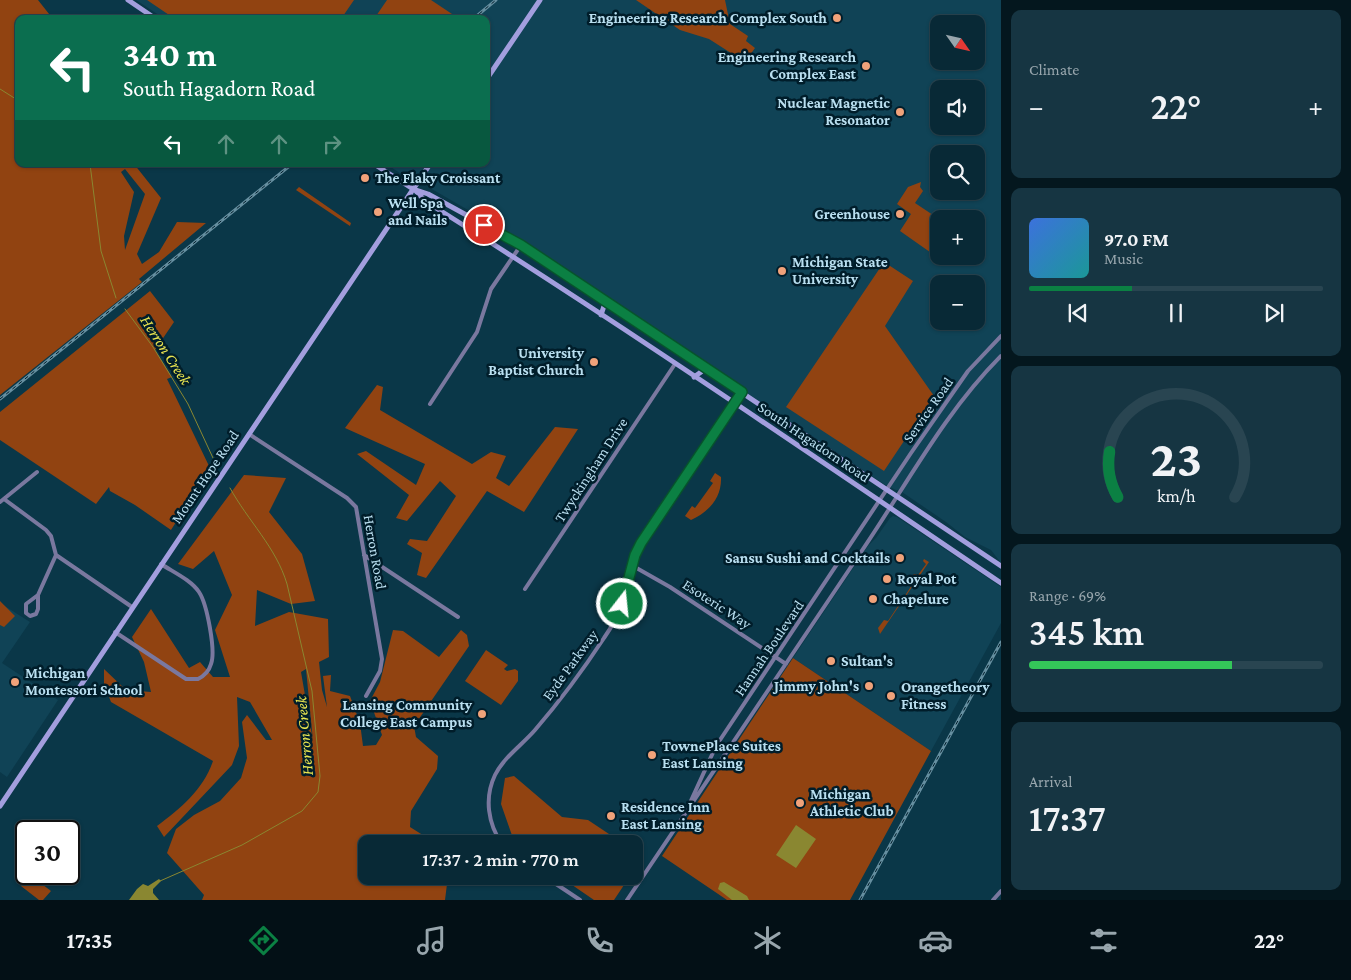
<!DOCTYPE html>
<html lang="en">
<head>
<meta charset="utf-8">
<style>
  :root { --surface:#082936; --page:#163542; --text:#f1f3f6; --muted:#98a6ad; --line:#294551; --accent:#0b8043 }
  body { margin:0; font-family:"Crimson Pro",serif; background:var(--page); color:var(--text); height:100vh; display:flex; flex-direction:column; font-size:19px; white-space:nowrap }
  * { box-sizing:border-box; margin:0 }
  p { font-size:16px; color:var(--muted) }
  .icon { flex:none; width:28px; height:28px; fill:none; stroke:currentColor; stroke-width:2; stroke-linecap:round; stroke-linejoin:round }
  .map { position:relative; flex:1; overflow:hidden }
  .sheet { display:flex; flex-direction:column; gap:10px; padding:10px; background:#04171e; width:350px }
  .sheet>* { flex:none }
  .top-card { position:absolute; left:15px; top:15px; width:475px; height:152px; border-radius:10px; box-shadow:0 1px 4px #0004,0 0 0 1px var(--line); background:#0b6e4f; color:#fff; overflow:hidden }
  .needle { width:32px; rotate:124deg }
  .fabs { position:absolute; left:930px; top:15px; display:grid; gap:10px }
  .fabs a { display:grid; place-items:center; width:55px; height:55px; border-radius:10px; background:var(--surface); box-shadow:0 1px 4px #0004,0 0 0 1px var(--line); font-size:25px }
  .speed { position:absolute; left:15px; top:820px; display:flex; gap:10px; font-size:25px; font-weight:700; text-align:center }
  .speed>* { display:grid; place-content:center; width:65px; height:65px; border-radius:50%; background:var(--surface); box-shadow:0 1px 4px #0004,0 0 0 1px var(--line); line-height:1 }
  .speed .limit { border:2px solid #111; border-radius:8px; background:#fff; color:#111 }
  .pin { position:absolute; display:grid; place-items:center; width:42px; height:42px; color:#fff; margin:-21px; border:2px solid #fff; border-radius:50%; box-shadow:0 1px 5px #0007 }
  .me { position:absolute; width:55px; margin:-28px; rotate:16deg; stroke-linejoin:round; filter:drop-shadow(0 0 4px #0008) }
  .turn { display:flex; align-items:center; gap:18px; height:105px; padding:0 25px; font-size:22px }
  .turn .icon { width:65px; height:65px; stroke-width:2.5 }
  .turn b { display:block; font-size:35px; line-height:42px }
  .lanes { display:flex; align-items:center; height:48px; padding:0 25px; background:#0003; justify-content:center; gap:25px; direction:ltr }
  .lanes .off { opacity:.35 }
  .big { font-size:38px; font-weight:600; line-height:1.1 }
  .sheet .tile { flex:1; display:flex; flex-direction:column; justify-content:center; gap:8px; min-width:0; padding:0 18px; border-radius:10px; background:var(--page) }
  .sheet .dial { align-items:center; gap:0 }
  .dial svg { height:130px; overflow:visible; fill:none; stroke:var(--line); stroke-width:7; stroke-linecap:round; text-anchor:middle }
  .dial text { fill:var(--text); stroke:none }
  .song { display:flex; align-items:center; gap:15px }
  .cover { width:60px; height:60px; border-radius:8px; background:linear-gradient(135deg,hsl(220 70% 55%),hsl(180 70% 35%)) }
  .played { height:5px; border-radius:2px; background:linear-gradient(90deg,var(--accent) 35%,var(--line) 35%) }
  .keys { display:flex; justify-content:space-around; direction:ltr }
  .heat { display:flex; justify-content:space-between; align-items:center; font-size:28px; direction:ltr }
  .charge { height:8px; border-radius:4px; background:linear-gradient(90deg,#34c759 69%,var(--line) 0) }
  .trip { position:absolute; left:358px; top:835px; width:285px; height:50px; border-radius:10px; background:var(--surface); box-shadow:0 1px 4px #0004,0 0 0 1px var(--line); font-weight:600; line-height:50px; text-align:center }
  .dock { display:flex; height:80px; justify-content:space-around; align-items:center; background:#031016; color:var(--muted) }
  .dock .icon { width:35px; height:35px }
  .dock .selected { color:var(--accent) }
  .dock b { font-size:22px; color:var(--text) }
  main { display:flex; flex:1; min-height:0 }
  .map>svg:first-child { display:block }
  .built { fill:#104356; fill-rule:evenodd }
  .green { fill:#914311; fill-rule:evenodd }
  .water { fill:#8a8731 }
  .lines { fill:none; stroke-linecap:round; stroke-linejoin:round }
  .stream { stroke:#8a8731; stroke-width:1 }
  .street { stroke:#7a789f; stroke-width:4 }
  .secondary { stroke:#a39ede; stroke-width:5 }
  .rail-casing { stroke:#668fa0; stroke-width:3 }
  .rail { stroke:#001d2a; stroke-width:1; stroke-dasharray:4; stroke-linecap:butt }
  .route-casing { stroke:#07532c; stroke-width:12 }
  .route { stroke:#0b8043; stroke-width:9 }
  .poi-dot { fill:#f0a27a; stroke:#001d2a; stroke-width:2 }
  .labels { text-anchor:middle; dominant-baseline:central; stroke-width:5; stroke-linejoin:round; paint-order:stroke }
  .poi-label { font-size:15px; font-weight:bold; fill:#b9dff0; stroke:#001d2a; text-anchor:start }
  .street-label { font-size:15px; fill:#b9dff0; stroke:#001d2a }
  .water-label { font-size:16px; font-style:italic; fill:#e9e551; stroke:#001d2a }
</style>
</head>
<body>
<main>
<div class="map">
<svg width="1001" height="900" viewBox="0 0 1001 900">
  <rect width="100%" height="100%" fill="#0a3748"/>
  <path class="built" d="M 136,0 L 1001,0 L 1001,563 L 991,550 L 965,537 L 946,522 L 899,490 L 896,490 L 884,484 L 494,225 L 411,177 L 403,175 L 386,164 L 486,164 L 486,19 L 165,19 ZM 939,24 L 976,24 L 976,61 L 939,61 ZM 939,89 L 976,89 L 976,126 L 939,126 ZM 939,154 L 976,154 L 976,191 L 939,191 ZM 939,219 L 976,219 L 976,256 L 939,256 ZM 939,284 L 976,284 L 976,321 L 939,321 Z
    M 893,516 L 897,517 L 1001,587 L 1001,623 L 931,751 L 793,658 L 868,546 L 876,538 L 890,518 Z
    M 0,603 L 30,622 L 2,663 L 58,700 L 7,777 L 0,772 Z"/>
  <path class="green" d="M 0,0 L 38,0 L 53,19 L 19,19 L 19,164 L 134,164 L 161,198 L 137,254 L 142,264 L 159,252 L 177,222 L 206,223 L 139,279 L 142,282 L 0,395 ZM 125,169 L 145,194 L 125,250 L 124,236 L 134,192 L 121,172 Z
    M 147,0 L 354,0 L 341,19 L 175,19 Z
    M 387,0 L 431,0 L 455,16 L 452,19 L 374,19 Z
    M 636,0 L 725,0 L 730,24 L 748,36 L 746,41 L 755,48 L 745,62 L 709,39 L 680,30 Z
    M 921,182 L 920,187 L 923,191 L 915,203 L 939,219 L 937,257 L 900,231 L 911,214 L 897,204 L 908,187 Z
    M 299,187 L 351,223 L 350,226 L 296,190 Z
    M 884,262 L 913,281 L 885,326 L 934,396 L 884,471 L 786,407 Z
    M 150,291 L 174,322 L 155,350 L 172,377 L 167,379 L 210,468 L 171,530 L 135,505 L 110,491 L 109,487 L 96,504 L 0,440 L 0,412 Z
    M 377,385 L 383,387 L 380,410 L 472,464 L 491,452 L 506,456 L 496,478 L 509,486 L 555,427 L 578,429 L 524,512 L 487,491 L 426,578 L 417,575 L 422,553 L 407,544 L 410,539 L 427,541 L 456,496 L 440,481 L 407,521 L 396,518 L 409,495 L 357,454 L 366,451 L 416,485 L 425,464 L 345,428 Z
    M 715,473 L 721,477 C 722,497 709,512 691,520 L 685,516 L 692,506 L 695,508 L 713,483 L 710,481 Z
    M 244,475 L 286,478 L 269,512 L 302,554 L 315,601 L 291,604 L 257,590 L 255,626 L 289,612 L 328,619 L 329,657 L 319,662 L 322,690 L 327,707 L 323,676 L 331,675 L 330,691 L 350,696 L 360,723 L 363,746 L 376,745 L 382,735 L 370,701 L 380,682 L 393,630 L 403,631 L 439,657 L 461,630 L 467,635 L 469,646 L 414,726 L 416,737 L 438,756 L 437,769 L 411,811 L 410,827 L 437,844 L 366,844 L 366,876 L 448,876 L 445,900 L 202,900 L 204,895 L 167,853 L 176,829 L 194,815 L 220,801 L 241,778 L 247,758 L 242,722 L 247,715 L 266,740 L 272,740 L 250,702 L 237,697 L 239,746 L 232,765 L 164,837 L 157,826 C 181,808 203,790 213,761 L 111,702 L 104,684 L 104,669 L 126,690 L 151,692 L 144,662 L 132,637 L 151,609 L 189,668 L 200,662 L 213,677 L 230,677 L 215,630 L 232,595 L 214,551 L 193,569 L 178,564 ZM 306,669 L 313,741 L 301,672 Z
    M 924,559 L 929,562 L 880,634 L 878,628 L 884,620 L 888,621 L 916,579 L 912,576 L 914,574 L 918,575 L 926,564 L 923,561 Z
    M 0,601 L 15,616 L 4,627 L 0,625 Z
    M 486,650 L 508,665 L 504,669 L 507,671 L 515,669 L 518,671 L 518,681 L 501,705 L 465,681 Z
    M 793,658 L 931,751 L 850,900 L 727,900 L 662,856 Z
    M 514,776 L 562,817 L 588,820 L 624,844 L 515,844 L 501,804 L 505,778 Z
    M 30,875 L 51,891 L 43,900 L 39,900 L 21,886 Z
    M 559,876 L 630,876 L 614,900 L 594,900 Z"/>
  <path class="water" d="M 796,825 L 816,839 L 796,868 L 776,855 Z
    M 159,879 L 161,881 L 153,889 L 153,893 L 159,900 L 129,900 L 137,889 L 143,884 L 148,886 Z
    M 724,882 L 747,896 L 749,900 L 732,900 L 718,889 L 720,883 Z"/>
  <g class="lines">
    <path class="stream" d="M 0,89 L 19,101
      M 90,164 L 101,251 L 116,298
      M 125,309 L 153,347 L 188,404 L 213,458
      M 160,881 L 242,845 L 302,811 L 318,792 L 320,776 L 312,691 L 287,584 C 276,547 248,521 230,488"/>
    <path class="street" d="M 430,404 L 477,332 L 491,289 L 521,245
      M 249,434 L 347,498 L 356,507 L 382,659 L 380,671 L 366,696
      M 4,499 L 46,530 L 51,536 L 56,555 L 132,607
      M 0,502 L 37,472
      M 364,555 L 458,617
      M 633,566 L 670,587 L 786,664
      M 525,589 L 675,364
      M 38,595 L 26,604 L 26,613 L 30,616 L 36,614 L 38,609 L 38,595 L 56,555
      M 115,632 L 186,679 L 198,679 C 204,676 209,671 211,664 C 216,651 207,604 199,592 C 191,580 173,572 161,564
      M 689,805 L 716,746 L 911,453 L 968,371 L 1001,336
      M 502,844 C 488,824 484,798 495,775 C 504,757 522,745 535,730 C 560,701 583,670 604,638 C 611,628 619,613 623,601 C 629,582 632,561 641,543 L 742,393
      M 544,876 L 580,900
      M 627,900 C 705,784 783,668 861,552 C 906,486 944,413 1001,356
      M 993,900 L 1001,891"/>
    <path class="secondary" d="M 128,0 L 156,19
      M 486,80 L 540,0
      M 374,164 L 413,189 L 428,194 L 521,245 L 1001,566
      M 416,191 L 425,201 C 620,323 810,454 1001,583
      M 601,315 L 604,306 L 610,304
      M 694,377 L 701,372 L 702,366
      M 0,806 L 430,164"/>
    <g class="rail-casing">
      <path id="rail" d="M 473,19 L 496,0
        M 0,399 L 292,164
        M 860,900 L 1001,642"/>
    </g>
    <use href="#rail" class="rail"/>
  </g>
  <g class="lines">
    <g class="route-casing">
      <path id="route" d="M 484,225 L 521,245 L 742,392 L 641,543 L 635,555 L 622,604"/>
    </g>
    <use href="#route" class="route"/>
  </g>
  <g class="poi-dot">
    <circle cx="837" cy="18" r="5"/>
    <circle cx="866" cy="66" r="5"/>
    <circle cx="900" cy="112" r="5"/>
    <circle cx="365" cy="178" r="5"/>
    <circle cx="378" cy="212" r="5"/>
    <circle cx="900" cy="214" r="5"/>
    <circle cx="782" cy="271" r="5"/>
    <circle cx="594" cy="362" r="5"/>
    <circle cx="900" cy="558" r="5"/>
    <circle cx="887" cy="579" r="5"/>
    <circle cx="873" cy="599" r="5"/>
    <circle cx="831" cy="661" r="5"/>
    <circle cx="15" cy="682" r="5"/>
    <circle cx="869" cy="686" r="5"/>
    <circle cx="891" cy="696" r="5"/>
    <circle cx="482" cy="714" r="5"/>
    <circle cx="652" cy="755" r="5"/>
    <circle cx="800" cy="803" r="5"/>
    <circle cx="611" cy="816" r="5"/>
  </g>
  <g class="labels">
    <g class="poi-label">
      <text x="827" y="18" text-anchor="end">Engineering Research Complex South</text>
      <text x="856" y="57" text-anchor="end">Engineering Research<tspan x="856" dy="17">Complex East</tspan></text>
      <text x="890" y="103" text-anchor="end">Nuclear Magnetic<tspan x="890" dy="17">Resonator</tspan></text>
      <text x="375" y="178">The Flaky Croissant</text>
      <text x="388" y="203">Well Spa<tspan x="388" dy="17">and Nails</tspan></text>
      <text x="890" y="214" text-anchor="end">Greenhouse</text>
      <text x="792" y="262">Michigan State<tspan x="792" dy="17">University</tspan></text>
      <text x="584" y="353" text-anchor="end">University<tspan x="584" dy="17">Baptist Church</tspan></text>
      <text x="890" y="558" text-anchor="end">Sansu Sushi and Cocktails</text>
      <text x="897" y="579">Royal Pot</text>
      <text x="883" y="599">Chapelure</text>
      <text x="841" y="661">Sultan's</text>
      <text x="25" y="673">Michigan<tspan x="25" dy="17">Montessori School</tspan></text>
      <text x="859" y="686" text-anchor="end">Jimmy John's</text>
      <text x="901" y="687">Orangetheory<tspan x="901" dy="17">Fitness</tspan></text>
      <text x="472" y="705" text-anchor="end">Lansing Community<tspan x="472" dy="17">College East Campus</tspan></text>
      <text x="662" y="746">TownePlace Suites<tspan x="662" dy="17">East Lansing</tspan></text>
      <text x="810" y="794">Michigan<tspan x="810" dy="17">Athletic Club</tspan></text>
      <text x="621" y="807">Residence Inn<tspan x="621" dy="17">East Lansing</tspan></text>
    </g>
    <g class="street-label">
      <text transform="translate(928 410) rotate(-55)">Service Road</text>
      <text transform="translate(814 442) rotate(34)">South Hagadorn Road</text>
      <text transform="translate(591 470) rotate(-57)">Twyckingham Drive</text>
      <text transform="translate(205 477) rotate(-56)">Mount Hope Road</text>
      <text transform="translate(375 552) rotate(80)">Herron Road</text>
      <text transform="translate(717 604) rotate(33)">Esoteric Way</text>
      <text transform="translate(769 648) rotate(-56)">Hannah Boulevard</text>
      <text transform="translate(570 665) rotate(-54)">Eyde Parkway</text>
    </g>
    <g class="water-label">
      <text transform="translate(166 350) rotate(57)">Herron Creek</text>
      <text transform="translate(304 736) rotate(-95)">Herron Creek</text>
    </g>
  </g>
</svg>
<div class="fabs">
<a><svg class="needle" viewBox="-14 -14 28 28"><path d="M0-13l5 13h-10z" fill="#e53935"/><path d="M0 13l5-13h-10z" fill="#98a6ad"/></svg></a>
<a><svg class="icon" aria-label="sound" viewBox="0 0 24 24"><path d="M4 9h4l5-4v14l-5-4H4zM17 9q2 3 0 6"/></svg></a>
<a><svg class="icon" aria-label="search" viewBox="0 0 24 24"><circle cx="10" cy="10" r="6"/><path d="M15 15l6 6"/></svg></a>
<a>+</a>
<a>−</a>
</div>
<div class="speed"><div class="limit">30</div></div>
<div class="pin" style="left:484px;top:225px;background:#d93025"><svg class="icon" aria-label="arrive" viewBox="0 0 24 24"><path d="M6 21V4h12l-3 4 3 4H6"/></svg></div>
<svg class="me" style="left:622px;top:604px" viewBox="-20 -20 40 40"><circle r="17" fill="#0b8043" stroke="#fff" stroke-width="3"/><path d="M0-11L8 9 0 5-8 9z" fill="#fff"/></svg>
<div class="trip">17:37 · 2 min · 770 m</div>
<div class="top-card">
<div class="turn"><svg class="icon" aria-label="left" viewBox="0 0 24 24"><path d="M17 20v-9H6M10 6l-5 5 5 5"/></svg><div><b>340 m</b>South Hagadorn Road</div></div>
<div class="lanes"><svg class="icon" aria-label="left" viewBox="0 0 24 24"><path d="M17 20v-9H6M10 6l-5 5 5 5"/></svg><svg class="icon off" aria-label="ahead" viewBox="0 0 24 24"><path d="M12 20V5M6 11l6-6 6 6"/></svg><svg class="icon off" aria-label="ahead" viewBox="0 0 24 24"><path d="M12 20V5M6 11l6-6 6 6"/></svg><svg class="icon off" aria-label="right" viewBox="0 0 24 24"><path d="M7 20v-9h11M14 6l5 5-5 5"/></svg></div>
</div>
</div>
<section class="sheet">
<div class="tile"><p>Climate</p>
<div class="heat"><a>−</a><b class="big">22°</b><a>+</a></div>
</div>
<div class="tile">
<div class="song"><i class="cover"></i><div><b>97.0 FM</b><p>Music</p></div></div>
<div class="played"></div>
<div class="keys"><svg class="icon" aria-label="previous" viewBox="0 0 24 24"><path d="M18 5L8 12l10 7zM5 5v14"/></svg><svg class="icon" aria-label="pause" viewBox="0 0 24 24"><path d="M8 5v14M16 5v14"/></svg><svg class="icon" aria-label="next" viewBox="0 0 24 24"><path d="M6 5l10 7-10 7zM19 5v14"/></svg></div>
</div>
<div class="tile dial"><svg viewBox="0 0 100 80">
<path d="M14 69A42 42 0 1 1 86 69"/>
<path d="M14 69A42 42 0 0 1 9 41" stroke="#0b8043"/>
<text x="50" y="56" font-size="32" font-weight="700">23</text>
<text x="50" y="72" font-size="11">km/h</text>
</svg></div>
<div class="tile"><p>Range · 69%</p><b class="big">345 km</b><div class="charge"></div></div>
<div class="tile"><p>Arrival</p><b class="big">17:37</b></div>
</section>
</main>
<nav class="dock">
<b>17:35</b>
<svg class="icon selected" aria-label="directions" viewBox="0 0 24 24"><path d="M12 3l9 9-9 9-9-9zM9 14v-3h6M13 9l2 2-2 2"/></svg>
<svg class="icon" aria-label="music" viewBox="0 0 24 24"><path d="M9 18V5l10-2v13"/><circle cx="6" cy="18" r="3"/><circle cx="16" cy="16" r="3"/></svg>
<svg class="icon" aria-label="phone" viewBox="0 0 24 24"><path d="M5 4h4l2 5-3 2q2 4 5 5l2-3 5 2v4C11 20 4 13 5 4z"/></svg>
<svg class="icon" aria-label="climate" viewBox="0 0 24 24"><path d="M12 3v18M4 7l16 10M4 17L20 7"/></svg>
<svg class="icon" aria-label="car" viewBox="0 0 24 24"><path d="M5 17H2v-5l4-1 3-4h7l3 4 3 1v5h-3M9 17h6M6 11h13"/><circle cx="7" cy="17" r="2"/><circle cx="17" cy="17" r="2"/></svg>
<svg class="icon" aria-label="filters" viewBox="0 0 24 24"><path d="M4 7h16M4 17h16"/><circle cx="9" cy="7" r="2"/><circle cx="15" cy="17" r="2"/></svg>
<b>22°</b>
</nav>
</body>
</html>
